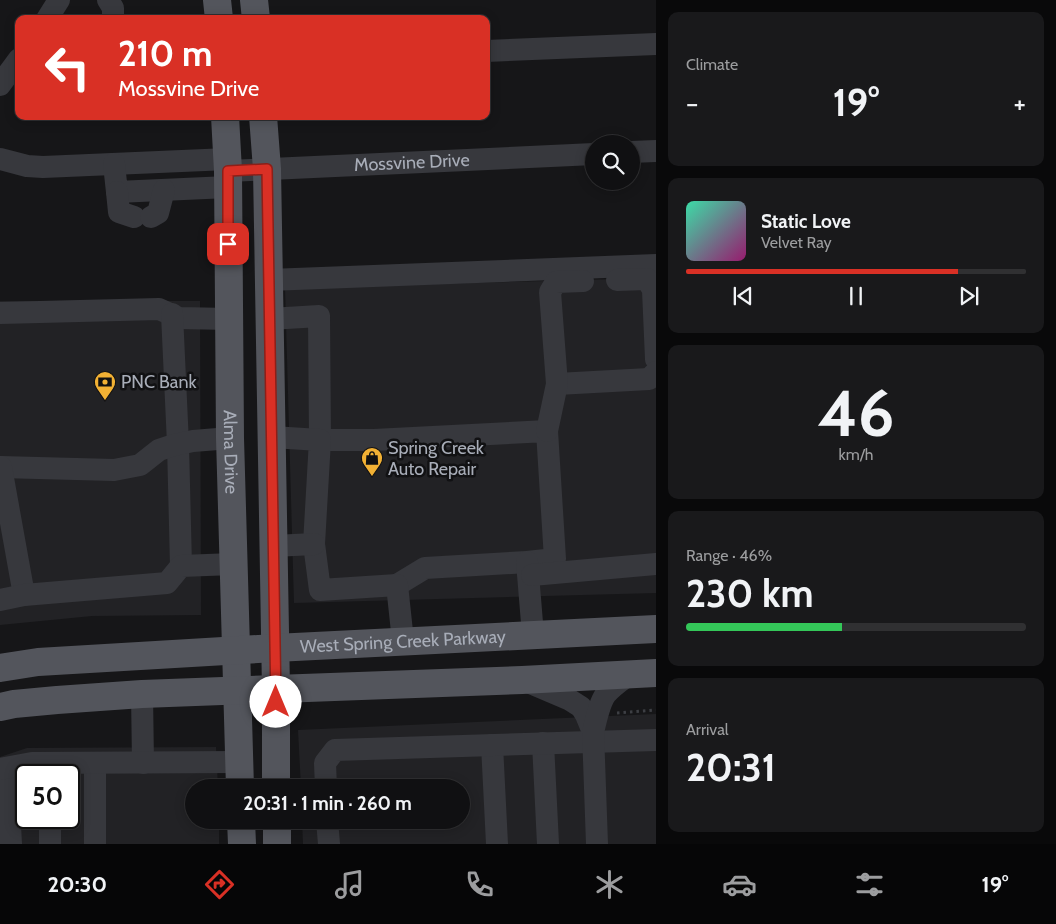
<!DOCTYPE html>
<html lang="en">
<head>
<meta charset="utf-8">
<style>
  :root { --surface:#101012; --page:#19191b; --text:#f1f3f6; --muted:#9c9d9f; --line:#303032; --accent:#d93025 }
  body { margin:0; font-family:Cabin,sans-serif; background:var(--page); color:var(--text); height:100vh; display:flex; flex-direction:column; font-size:19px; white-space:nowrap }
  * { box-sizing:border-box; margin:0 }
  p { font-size:16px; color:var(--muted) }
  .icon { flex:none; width:28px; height:28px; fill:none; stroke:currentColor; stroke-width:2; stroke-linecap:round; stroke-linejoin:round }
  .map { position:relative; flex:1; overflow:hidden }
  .details { display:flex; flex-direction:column; gap:12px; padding:12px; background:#09090a; width:400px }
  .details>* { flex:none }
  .hud { position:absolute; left:15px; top:15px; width:475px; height:105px; border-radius:10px; box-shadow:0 2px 12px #0003,0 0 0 1px var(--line); background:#d93025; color:#fff; overflow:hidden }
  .buttons { position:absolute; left:585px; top:135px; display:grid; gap:10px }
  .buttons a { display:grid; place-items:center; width:55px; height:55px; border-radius:50%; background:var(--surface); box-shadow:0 2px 12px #0003,0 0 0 1px var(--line); font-size:25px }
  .speed { position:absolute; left:15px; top:764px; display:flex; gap:10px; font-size:25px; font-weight:700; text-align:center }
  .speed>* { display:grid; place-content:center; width:65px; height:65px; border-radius:50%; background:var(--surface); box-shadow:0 2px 12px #0003,0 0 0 1px var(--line); line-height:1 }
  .speed .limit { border:2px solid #111; border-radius:8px; background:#fff; color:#111 }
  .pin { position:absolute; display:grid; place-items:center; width:42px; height:42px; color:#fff; margin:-21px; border-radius:10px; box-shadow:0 2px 8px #0006 }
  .me { position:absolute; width:55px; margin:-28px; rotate:0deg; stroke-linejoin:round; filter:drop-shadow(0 0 4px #0008) }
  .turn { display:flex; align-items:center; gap:18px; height:105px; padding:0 20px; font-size:22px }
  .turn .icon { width:65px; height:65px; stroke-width:2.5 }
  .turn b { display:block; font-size:35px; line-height:42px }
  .big { font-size:38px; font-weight:700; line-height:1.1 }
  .details .widget { flex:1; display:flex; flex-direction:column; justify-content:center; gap:8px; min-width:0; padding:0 18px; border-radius:10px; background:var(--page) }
  .details .dial { align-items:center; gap:0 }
  .dial b { font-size:65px; line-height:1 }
  .song { display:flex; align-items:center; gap:15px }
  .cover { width:60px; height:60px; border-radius:8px; background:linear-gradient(135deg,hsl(160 70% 55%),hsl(320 70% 35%)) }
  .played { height:5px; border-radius:2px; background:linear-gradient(90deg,var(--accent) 80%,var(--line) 80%) }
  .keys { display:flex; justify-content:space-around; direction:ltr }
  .heat { display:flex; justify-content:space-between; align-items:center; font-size:28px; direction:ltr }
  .charge { height:8px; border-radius:4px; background:linear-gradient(90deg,#34c759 46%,var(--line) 0) }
  .trip { position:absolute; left:185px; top:779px; width:285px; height:50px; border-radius:25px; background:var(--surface); box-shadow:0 2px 12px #0003,0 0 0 1px var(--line); font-weight:700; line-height:50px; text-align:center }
  .tabs { display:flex; height:80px; justify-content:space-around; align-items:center; background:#060607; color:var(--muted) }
  .tabs .icon { width:35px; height:35px }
  .tabs .active { color:var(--accent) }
  .tabs b { font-size:22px; color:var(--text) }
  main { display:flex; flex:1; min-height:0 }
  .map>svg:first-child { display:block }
  .built { fill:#222225; fill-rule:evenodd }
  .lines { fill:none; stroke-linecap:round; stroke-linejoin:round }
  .path { stroke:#3d3f44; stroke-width:3; stroke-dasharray:2.5 4; stroke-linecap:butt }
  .minor { stroke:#37383d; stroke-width:22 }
  .major { stroke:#53555c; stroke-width:28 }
  .route-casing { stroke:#8d1f18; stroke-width:12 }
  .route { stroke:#d93025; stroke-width:9 }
  .labels { text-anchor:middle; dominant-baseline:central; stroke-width:5; stroke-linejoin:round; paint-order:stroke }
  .street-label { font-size:18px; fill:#a8adb8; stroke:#111113 }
  .poi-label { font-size:18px; fill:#a8adb8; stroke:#111113; text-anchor:start }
</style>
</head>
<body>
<main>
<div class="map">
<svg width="656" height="844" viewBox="0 0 656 844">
  <rect width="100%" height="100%" fill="#161618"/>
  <path class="built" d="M 656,278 L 656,593 L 294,603 L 285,288 Z
    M 0,301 L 200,301 L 201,615 L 92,616 L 0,625 Z
    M 656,714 L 656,844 L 303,844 L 302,820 L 461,820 L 461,788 L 301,787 L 298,730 Z
    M 216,747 L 218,787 L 194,788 L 194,820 L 219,820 L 219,844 L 0,844 L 0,757 L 27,748 ZM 26,775 L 69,775 L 69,818 L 26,818 Z"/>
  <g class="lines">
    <path class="path" d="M 617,713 L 656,710"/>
    <g class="minor">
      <path d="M 108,0 L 113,8 L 113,19"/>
      <path d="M 47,19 L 59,0"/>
      <path d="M 486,51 L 656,44"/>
      <path d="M 0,85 L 19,59"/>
      <path d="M 631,152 L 656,151"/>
      <path d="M 0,159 L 27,166 L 43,167 L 228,159"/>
      <path d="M 114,164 L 117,192 L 228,187"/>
      <path id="s1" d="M 228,171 L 594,154"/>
      <path d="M 117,192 L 119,212 L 134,217"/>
      <path d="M 151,217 L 158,213 L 164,190"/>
      <path d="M 269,280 L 656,265"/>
      <path d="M 617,280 L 647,279 L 653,290 L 656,359"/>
      <path d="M 0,313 L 159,309 L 179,318 L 229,319"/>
      <path d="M 172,314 L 178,444 L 181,566"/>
      <path d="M 270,319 L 319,316 L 320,440 L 374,440 L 547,431 L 555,559 L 527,562 L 425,568 L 397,585"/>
      <path d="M 557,384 L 649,379 L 656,372"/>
      <path d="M 547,431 L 557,384 L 550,292 L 556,282 L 583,281"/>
      <path d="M 272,437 L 320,440 L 314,544 L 320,590 L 397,585 L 403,641"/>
      <path d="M 0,467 L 114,470 L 140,465 L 159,450 L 174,445 L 193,441 L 230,438"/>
      <path d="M 1,467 L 24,595"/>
      <path d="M 274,546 L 314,544"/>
      <path d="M 527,562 L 533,635"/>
      <path d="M 532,575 L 656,564"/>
      <path d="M 0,600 L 24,595 L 167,583 L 181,566 L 233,564"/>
      <path d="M 523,680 L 570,700 L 581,707 L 586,715 L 593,732"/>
      <path d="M 142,694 L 143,763"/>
      <path d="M 543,743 L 548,844"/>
      <path d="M 492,745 L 497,844"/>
      <path d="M 95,763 L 95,844"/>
      <path d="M 7,768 L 11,844"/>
      <path d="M 0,769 L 32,763 L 239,762"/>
      <path d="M 326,788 L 325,763 L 335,750 L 656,740"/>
      <path d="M 50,818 L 50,844"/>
      <path d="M 327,820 L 329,844"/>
      <path d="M 597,844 L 593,732 C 596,721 599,703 606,694 C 613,686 622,680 630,674"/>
    </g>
    <g class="major">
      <path d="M 217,0 L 219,19"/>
      <path d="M 254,0 L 256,19"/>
      <path id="s2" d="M 225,116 L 228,171 L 230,438 L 240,788"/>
      <path d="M 263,116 L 267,169 L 276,690 L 276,788"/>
      <path id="s3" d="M 0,668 L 38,662 L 275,648 L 656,629"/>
      <path d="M 0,707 L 14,704 L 57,700 L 142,694 L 522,680 L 656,673"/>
      <path d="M 241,820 L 242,844"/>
      <path d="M 277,820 L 277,844"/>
    </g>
  </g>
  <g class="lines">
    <g class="route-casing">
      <path id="route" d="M 228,244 L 228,171 L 267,169 L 276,702"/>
    </g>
    <use href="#route" class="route"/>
  </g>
  <defs>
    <g id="bank-pin" transform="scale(1.125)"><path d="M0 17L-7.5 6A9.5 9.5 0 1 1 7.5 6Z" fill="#f2b134" stroke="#111113"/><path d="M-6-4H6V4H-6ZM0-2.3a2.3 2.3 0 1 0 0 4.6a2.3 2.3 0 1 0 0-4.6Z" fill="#111"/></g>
    <g id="shop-pin" transform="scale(1.125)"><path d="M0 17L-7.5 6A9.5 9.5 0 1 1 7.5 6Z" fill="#f2b134" stroke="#111113"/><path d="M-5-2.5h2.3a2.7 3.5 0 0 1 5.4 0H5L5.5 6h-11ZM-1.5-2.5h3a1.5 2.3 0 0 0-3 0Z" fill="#111"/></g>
  </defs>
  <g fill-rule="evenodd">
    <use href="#bank-pin" x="105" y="382"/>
    <use href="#shop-pin" x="372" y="458"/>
  </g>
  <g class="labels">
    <g class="street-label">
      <text stroke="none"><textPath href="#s1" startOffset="184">Mossvine Drive</textPath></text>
      <text stroke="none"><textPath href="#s2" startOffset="336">Alma Drive</textPath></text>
      <text stroke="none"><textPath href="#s3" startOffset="404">West Spring Creek Parkway</textPath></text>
    </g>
    <g class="poi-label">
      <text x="121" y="382">PNC Bank</text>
      <text x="388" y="448">Spring Creek<tspan x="388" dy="21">Auto Repair</tspan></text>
    </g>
  </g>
</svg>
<div class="buttons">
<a><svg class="icon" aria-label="search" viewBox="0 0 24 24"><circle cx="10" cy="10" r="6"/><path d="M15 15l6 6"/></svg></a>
</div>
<div class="speed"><div class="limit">50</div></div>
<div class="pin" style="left:228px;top:244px;background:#d93025"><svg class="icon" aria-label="arrive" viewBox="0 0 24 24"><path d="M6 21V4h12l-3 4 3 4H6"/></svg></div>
<svg class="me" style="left:276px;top:702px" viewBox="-20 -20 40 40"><circle r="19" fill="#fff"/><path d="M0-13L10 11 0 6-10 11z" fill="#d93025"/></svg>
<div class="trip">20:31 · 1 min · 260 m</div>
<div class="hud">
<div class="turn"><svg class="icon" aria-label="left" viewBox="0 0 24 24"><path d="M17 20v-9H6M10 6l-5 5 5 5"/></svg><div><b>210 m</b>Mossvine Drive</div></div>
</div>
</div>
<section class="details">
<div class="widget"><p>Climate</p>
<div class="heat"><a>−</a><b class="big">19°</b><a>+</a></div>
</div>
<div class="widget">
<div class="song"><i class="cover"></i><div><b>Static Love</b><p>Velvet Ray</p></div></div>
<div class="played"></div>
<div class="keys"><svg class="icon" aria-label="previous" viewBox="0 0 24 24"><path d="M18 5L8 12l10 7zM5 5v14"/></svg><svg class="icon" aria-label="pause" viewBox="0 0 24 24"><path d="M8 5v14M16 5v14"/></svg><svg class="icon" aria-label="next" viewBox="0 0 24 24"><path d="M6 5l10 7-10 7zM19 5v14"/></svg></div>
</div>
<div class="widget dial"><b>46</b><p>km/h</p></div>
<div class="widget"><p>Range · 46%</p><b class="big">230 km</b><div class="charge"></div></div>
<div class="widget"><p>Arrival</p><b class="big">20:31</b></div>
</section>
</main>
<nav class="tabs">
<b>20:30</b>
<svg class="icon active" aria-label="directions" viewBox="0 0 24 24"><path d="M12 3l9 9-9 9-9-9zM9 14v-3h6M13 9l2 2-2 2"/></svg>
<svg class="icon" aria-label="music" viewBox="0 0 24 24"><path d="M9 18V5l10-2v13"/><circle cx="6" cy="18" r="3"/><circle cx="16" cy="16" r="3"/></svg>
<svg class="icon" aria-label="phone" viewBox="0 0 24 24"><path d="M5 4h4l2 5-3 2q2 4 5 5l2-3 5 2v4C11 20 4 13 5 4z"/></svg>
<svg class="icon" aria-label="climate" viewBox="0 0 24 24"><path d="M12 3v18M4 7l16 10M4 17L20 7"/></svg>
<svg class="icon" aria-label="car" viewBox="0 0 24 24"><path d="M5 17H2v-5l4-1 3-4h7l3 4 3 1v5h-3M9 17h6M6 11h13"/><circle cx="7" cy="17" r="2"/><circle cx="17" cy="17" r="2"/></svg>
<svg class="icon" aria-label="filters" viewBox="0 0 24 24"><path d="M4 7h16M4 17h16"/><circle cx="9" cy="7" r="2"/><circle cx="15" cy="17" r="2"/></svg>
<b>19°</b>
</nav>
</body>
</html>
